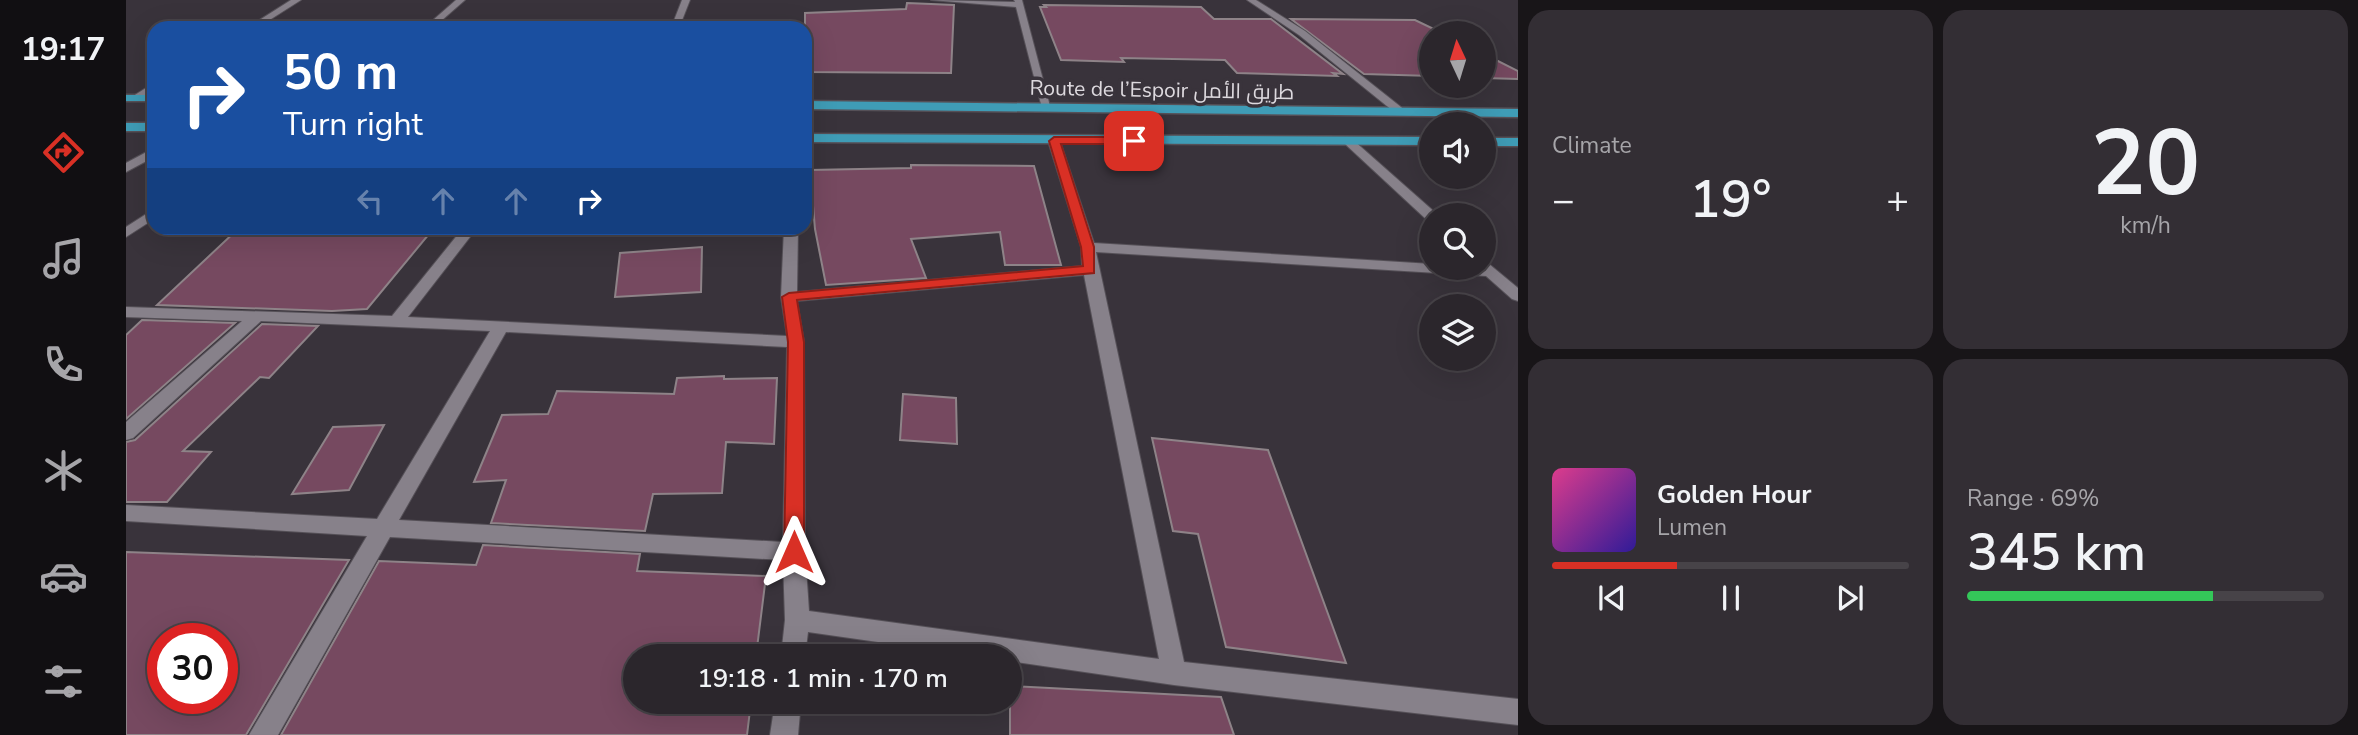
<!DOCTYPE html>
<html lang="en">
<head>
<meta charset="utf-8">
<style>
  :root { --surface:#2b262c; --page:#332e34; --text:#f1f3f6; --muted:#a6a5a9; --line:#474348; --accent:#d93025 }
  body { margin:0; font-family:"Nunito Sans",Cairo,sans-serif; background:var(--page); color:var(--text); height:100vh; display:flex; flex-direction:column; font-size:26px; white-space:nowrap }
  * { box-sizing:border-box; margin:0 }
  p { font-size:23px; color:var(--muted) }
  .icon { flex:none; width:38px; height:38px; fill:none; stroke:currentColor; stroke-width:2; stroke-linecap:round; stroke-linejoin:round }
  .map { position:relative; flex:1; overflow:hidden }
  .sheet { display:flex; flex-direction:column; gap:10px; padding:10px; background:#181518; width:840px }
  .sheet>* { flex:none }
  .hud { position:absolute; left:21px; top:21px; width:665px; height:214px; border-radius:21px; box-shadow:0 7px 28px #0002,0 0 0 2px var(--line); background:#1a4fa0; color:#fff; overflow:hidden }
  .needle { width:46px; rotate:356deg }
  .fabs { position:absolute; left:1293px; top:21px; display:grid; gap:14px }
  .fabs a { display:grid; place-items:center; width:77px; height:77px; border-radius:50%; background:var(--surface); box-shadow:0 7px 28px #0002,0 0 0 2px var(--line); font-size:35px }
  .speed { position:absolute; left:21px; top:623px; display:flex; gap:14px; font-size:35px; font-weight:700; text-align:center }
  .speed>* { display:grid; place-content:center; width:91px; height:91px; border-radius:50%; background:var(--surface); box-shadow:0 7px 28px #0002,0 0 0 2px var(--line); line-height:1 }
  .speed .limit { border:10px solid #d22; background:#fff; color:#111 }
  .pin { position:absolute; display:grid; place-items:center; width:60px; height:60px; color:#fff; margin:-30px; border-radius:14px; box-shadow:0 4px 10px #0006 }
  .me { position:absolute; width:77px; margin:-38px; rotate:0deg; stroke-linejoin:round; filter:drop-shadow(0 0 5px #0008) }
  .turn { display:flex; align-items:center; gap:24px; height:147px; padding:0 21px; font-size:32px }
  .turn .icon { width:91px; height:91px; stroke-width:2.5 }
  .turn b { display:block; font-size:49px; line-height:60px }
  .lanes { display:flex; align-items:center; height:66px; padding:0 21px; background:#0003; justify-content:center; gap:35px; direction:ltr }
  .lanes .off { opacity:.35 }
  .big { font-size:52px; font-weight:600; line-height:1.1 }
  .sheet .tile { flex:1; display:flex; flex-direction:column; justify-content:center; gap:10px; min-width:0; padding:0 24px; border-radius:21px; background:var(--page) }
  .sheet .dial { align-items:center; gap:0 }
  .dial b { font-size:91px; line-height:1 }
  .song { display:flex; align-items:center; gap:21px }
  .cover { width:84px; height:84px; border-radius:10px; background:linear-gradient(135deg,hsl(330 70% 55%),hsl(250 70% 35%)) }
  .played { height:7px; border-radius:4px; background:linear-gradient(90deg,var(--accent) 35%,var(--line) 35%) }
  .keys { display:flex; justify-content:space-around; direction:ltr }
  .heat { display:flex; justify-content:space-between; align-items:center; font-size:38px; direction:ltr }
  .charge { height:10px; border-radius:5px; background:linear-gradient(90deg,#34c759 69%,var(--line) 0) }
  .sheet .tiles { flex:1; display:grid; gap:10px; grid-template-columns:repeat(2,1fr) }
  .trip { position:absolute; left:497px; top:644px; width:399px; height:70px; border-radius:35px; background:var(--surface); box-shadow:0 7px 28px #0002,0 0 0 2px var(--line); font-weight:600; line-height:70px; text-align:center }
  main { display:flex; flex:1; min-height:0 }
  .tab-bar { display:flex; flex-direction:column; width:126px; justify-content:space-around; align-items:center; background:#110f12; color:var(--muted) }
  .tab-bar .icon { width:49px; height:49px }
  .tab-bar .selected { color:var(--accent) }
  .tab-bar b { font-size:32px; color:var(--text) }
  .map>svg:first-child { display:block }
  .building { fill:#764960; stroke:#8e8388; stroke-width:2; fill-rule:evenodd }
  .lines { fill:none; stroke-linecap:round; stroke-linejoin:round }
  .minor-casing { stroke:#555057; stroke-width:2 }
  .trunk-casing { stroke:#555057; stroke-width:3 }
  .minor { fill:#87818a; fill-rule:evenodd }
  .trunk { fill:#3f9cb6; fill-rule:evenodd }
  .route { fill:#d93025; stroke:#8d1f18; stroke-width:2 }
  .labels { text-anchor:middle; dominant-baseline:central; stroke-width:7; stroke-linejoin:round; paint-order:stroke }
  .far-street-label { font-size:21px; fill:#ddd9de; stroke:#39333b }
</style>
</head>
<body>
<main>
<nav class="tab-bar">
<b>19:17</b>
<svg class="icon selected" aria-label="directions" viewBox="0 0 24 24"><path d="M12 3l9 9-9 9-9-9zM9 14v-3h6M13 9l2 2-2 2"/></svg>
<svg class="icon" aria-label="music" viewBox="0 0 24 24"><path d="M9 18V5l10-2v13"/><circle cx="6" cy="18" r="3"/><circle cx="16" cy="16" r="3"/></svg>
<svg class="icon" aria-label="phone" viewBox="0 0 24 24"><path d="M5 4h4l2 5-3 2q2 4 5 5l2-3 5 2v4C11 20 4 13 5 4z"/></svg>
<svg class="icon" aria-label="climate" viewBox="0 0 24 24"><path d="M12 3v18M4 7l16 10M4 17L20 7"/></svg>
<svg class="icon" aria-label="car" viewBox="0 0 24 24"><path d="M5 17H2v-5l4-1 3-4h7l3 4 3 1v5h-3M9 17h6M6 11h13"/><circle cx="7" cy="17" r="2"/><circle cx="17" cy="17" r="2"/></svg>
<svg class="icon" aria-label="filters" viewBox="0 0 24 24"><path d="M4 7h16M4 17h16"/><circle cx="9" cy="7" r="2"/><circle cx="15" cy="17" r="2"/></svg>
</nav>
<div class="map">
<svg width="1392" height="735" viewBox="0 0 1392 735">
  <rect width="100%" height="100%" fill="#39333b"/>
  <path class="building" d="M 781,3 L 828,5 L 825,73 L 679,72 L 679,13 L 780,9 Z
    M 918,5 L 1075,7 L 1088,19 L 1145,19 L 1217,74 L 1207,73 L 1211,76 L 1111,73 L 1099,60 L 995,58 L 998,62 L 935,60 L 914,7 L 920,7 Z
    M 1165,19 L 1289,20 L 1316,33 L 1306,33 L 1306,76 L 1238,74 Z
    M 1358,54 L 1392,71 L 1392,79 L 1358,78 Z
    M 785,165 L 908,166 L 935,265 L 879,265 L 874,232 L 785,239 L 800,278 L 700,285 L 689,229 L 684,170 L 785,168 Z
    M 113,228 L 308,228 L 241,309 L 206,311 L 31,305 Z
    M 576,247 L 575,292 L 489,297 L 494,253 Z
    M 16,320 L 109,323 L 0,419 L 0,335 Z
    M 136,324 L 192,326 L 143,378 L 134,377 L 57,451 L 85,452 L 41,502 L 0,502 L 0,442 L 9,440 Z
    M 598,376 L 598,379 L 651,378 L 648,444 L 600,442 L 596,493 L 527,494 L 519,531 L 365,523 L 380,480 L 348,482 L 376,415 L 422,414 L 431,391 L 548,394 L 551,378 Z
    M 777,394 L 830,398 L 831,444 L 774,440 Z
    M 258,425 L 223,490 L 166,494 L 207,427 Z
    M 1026,438 L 1142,450 L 1220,663 L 1100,647 L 1072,534 L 1047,531 Z
    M 357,545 L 514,554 L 511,571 L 640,576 L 630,656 L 509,656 L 509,702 L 625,702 L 621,735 L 155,735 L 253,561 L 350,565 Z
    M 0,552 L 223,560 L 120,735 L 0,735 ZM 37,639 L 96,639 L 96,698 L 37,698 Z
    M 884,686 L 1095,697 L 1108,735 L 884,735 Z"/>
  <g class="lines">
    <g class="minor-casing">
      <path id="minor" d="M 165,0 L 175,0 L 131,28 L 121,28 Z
        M 330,0 L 339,0 L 307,28 L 298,28 Z
        M 556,0 L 564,0 L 553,28 L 545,28 Z
        M 805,0 L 889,2 L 888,0 L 896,0 L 925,110 L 916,108 L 890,7 Z
        M 1121,0 L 1130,0 L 1179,31 L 1280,111 L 1280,115 L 1272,115 L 1173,35 Z
        M 28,83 L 28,90 L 13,100 L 4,98 Z
        M 928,138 L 934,141 L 968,243 L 1306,264 L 1306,268 L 1358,268 L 1358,263 L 1363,264 L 1392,288 L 1392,301 L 1386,299 L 1360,276 L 970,252 L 1058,662 L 1392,699 L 1392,725 L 1048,685 L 884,661 L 884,656 L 850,656 L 682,632 L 679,656 L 655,656 L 659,620 L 657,560 L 264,537 L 152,735 L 123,735 L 241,536 L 0,521 L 0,505 L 251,519 L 364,331 L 135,321 L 7,438 L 0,440 L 0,422 L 116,321 L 0,317 L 0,307 L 266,316 L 337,228 L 351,228 L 282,317 L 661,336 L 655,297 L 658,228 L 672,228 L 671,292 L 956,266 L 955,247 L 922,141 ZM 958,275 L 1033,659 L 683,611 L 679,552 L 678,342 L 671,301 ZM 380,332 L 661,347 L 657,542 L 273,520 Z
        M 1218,139 L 1226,139 L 1312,215 L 1306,215 L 1306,221 L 1301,220 L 1218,143 Z
        M 28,148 L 28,157 L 0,172 L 0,163 Z
        M 28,209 L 28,219 L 0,237 L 0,227 Z
        M 649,702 L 675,702 L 672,735 L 644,735 Z"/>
    </g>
    <g class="trunk-casing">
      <path id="trunk" d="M 0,95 L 28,95 L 28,101 L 0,101 Z
        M 679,101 L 1392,109 L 1392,117 L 679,109 Z
        M 0,123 L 28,123 L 28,131 L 0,131 Z
        M 679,134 L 1306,137 L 1306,145 L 679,142 Z
        M 1358,138 L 1392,138 L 1392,146 L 1358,146 Z"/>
    </g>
    <use href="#minor" class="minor"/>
    <use href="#trunk" class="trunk"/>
  </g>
  <path class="route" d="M 928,137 L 1008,137 L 1014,141 L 1008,144 L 935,144 L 968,247 L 968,273 L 671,300 L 678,342 L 678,552 L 676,558 L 668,560 L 661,558 L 658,552 L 662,342 L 656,297 L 663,293 L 957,266 L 955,247 L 923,141 Z"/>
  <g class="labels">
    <g class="far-street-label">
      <text transform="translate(1036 90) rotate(1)">Route de l’Espoir طريق الأمل</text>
    </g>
  </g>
</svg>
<div class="fabs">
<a><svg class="needle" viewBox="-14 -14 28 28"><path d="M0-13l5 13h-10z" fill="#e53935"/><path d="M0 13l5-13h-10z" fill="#a6a5a9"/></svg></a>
<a><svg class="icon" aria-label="sound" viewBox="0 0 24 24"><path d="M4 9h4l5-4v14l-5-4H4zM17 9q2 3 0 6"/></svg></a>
<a><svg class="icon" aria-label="search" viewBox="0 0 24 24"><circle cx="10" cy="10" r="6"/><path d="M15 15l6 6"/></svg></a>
<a><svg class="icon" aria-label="layers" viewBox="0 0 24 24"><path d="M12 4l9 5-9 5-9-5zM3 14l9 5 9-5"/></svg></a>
</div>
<div class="speed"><div class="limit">30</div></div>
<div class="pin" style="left:1008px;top:141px;background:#d93025"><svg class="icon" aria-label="arrive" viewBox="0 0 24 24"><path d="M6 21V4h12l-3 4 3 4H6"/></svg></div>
<svg class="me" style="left:668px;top:552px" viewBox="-20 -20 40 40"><path d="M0-17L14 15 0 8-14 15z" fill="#d93025" stroke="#fff" stroke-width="4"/></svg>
<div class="trip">19:18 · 1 min · 170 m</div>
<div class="hud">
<div class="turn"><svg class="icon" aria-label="right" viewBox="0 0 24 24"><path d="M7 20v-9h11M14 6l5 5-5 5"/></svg><div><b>50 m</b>Turn right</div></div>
<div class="lanes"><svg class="icon off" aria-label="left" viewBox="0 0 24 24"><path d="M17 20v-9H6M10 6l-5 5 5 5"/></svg><svg class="icon off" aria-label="ahead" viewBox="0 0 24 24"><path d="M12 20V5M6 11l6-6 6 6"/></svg><svg class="icon off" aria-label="ahead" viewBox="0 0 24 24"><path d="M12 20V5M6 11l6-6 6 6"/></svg><svg class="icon" aria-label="right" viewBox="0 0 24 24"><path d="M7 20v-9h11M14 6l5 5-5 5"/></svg></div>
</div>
</div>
<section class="sheet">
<div class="tiles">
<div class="tile"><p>Climate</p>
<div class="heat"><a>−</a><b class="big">19°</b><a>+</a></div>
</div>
<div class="tile dial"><b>20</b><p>km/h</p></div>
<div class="tile">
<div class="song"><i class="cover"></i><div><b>Golden Hour</b><p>Lumen</p></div></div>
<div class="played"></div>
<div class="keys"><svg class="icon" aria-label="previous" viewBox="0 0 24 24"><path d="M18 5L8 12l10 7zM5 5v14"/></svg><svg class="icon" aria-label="pause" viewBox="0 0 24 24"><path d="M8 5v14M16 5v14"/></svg><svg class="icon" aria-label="next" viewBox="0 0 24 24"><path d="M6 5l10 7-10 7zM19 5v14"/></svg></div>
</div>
<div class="tile"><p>Range · 69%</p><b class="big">345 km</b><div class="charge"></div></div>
</div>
</section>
</main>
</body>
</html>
